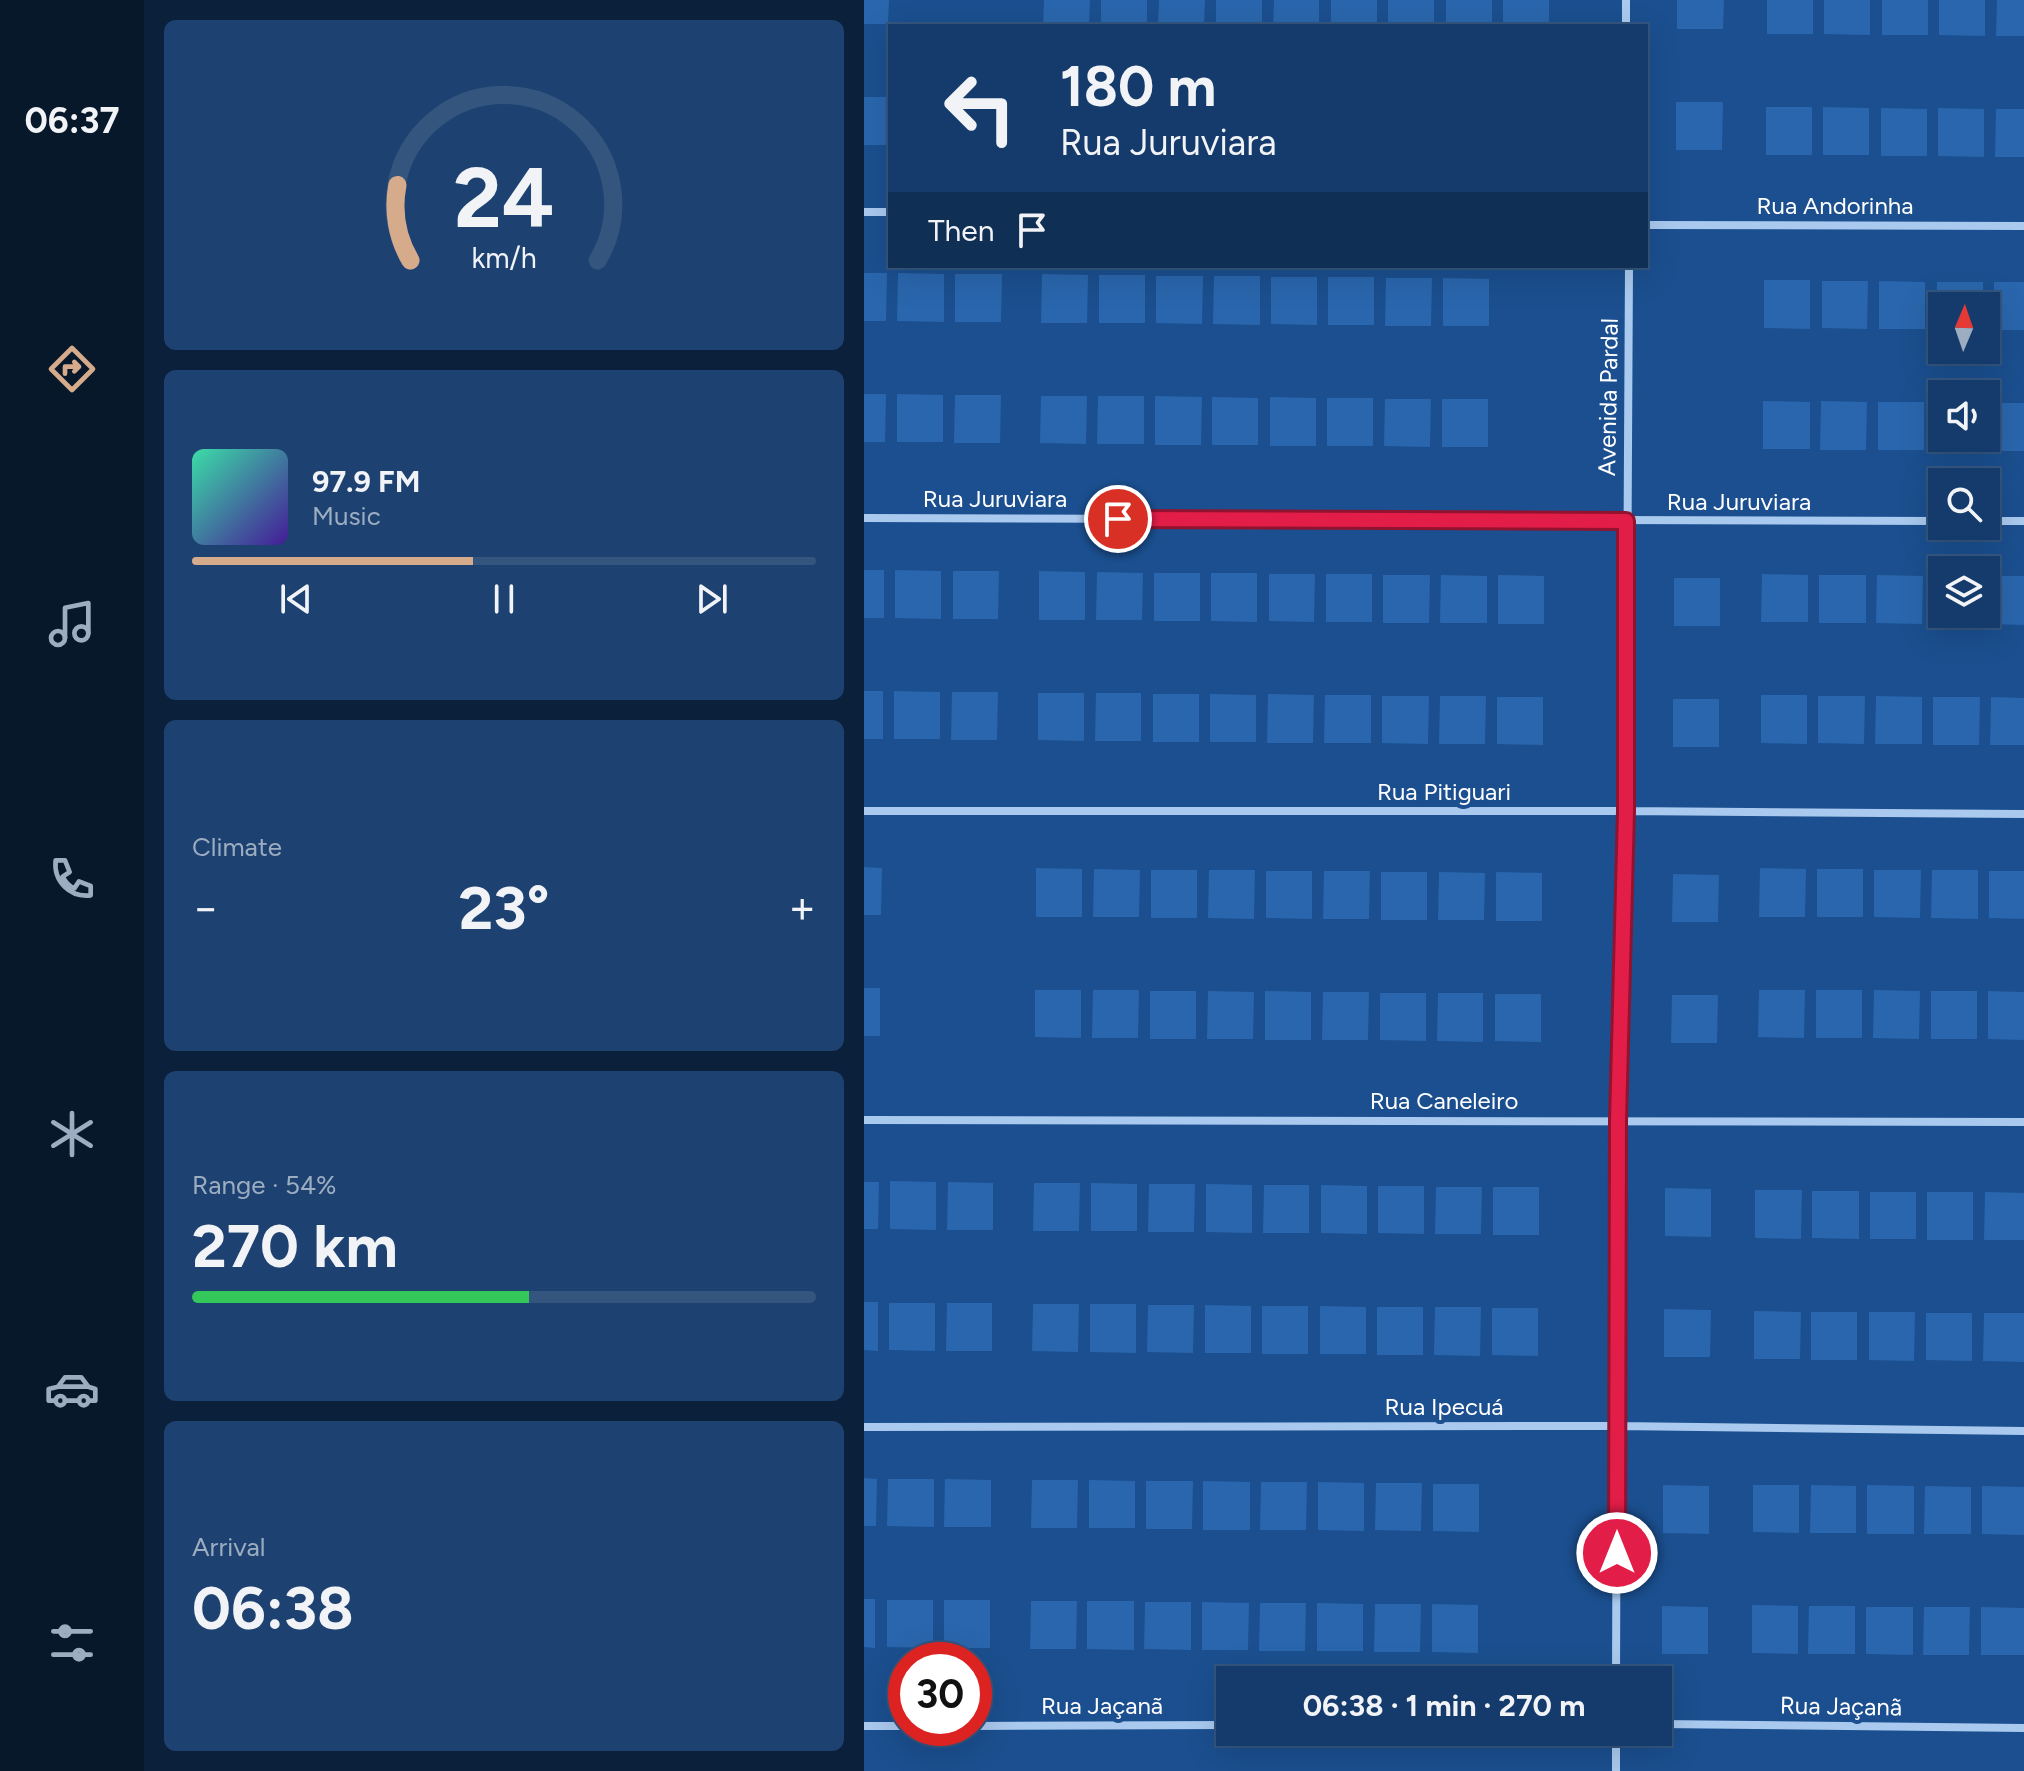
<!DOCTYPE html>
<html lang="en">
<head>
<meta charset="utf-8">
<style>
  :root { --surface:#143b6b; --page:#1d4271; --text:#f1f3f6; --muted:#9dadc1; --line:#33557e; --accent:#d6ab8b }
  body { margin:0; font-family:Figtree,sans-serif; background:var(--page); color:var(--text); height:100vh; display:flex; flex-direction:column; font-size:30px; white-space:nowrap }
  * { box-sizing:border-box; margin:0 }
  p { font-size:26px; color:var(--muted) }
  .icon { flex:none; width:44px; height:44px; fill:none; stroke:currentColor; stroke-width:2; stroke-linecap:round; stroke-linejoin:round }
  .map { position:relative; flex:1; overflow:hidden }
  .side { display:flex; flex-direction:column; gap:20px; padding:20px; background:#0b203b; width:720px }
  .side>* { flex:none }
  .banner { position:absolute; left:24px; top:24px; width:760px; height:244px; border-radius:0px; box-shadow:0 8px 32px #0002,0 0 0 2px var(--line); background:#143b6b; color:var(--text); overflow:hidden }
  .needle { width:52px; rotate:2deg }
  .buttons { position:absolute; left:1064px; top:292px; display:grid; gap:16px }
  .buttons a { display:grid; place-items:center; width:72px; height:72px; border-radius:0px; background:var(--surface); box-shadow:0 8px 32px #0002,0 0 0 2px var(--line); font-size:40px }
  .speed { position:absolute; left:24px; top:1642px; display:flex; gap:16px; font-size:40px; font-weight:700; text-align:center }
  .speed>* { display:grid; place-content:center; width:104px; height:104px; border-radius:50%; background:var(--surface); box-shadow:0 8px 32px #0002,0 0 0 2px var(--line); line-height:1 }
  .speed .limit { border:12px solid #d22; background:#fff; color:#111 }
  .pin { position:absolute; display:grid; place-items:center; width:68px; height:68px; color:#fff; margin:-34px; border:4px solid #fff; border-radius:50%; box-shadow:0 2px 8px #0007 }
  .me { position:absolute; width:88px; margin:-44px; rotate:0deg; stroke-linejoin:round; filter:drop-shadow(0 0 6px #0008) }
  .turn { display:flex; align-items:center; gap:28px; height:168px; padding:0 40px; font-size:36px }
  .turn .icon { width:104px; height:104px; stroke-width:2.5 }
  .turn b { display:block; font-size:56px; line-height:68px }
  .then { display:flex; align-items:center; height:76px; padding:0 40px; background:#0003; gap:16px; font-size:30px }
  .big { font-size:60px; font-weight:700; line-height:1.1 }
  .side .tile { flex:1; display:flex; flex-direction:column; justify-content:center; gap:12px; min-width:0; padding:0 28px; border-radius:12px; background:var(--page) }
  .side .dial { align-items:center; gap:0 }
  .dial svg { height:208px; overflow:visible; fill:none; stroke:var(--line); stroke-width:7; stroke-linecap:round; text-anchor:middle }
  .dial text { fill:var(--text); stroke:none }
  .song { display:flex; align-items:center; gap:24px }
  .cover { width:96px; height:96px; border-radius:12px; background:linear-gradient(135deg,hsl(160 70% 55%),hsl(260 70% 35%)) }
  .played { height:8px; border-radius:4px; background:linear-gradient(90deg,var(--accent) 45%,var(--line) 45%) }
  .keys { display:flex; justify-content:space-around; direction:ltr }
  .heat { display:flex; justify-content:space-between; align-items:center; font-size:44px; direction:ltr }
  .charge { height:12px; border-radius:6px; background:linear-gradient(90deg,#34c759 54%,var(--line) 0) }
  .trip { position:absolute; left:352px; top:1666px; width:456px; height:80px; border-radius:0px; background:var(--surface); box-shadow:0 8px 32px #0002,0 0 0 2px var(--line); font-weight:700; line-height:80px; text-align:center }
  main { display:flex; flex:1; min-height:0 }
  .tabs { display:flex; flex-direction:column; width:144px; justify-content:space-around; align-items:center; background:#08182b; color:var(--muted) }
  .tabs .icon { width:56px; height:56px }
  .tabs .on { color:var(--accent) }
  .tabs b { font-size:36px; color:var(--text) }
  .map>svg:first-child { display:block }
  .building { fill:#2a66ad }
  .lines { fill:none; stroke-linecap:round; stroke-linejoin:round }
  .street { stroke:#a9c9ee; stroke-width:8 }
  .route-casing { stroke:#92132f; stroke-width:20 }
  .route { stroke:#e11d48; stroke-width:14 }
  .labels { text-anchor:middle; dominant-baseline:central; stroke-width:8; stroke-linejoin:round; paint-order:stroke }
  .street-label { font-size:24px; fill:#fff; stroke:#1b4f8f }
</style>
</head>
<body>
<main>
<nav class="tabs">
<b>06:37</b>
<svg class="icon on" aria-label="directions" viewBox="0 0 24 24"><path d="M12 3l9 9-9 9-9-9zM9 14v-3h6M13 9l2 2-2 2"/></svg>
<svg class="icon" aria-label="music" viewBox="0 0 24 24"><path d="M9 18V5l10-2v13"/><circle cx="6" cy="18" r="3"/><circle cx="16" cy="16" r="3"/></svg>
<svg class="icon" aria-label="phone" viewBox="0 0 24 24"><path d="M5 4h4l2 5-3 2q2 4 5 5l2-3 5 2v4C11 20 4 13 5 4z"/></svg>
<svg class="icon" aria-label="climate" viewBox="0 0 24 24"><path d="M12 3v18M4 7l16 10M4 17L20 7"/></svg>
<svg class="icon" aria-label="car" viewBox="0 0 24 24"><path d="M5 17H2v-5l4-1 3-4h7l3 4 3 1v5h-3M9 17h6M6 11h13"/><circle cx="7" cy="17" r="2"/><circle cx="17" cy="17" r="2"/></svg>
<svg class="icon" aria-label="filters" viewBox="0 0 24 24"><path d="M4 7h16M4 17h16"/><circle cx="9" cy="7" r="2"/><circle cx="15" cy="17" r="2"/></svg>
</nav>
<section class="side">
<div class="tile dial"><svg viewBox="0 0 100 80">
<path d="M14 69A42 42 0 1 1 86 69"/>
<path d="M14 69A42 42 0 0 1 9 40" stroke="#d6ab8b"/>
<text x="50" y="56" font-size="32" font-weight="700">24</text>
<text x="50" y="72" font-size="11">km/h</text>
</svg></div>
<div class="tile">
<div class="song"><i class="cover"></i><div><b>97.9 FM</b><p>Music</p></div></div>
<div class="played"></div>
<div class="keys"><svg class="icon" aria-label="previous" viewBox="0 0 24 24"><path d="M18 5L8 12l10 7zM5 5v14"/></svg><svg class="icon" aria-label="pause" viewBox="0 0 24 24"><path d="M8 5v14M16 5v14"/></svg><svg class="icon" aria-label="next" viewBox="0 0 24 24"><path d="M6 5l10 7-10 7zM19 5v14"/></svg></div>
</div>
<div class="tile"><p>Climate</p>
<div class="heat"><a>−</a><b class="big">23°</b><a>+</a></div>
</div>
<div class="tile"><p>Range · 54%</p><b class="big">270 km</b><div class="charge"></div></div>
<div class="tile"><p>Arrival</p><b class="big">06:38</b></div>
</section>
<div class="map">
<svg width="1160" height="1771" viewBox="0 0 1160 1771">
  <rect width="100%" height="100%" fill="#1b4f8f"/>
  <path class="building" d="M 0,0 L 25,0 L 24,24 L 0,24 Z
    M 180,0 L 226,0 L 225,26 L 179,26 Z
    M 237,0 L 283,0 L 283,26 L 237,26 Z
    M 295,0 L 341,0 L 340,26 L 294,26 Z
    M 352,0 L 398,0 L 398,26 L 352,26 Z
    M 410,0 L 455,0 L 455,26 L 409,26 Z
    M 467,0 L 513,0 L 513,26 L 467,26 Z
    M 524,0 L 570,0 L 570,26 L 524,26 Z
    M 582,0 L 628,0 L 628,26 L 582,26 Z
    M 639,0 L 685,0 L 685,26 L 639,26 Z
    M 813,0 L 860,0 L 859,29 L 813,29 Z
    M 903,0 L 949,0 L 949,34 L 903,34 Z
    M 960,0 L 1006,0 L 1006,35 L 960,34 Z
    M 1018,0 L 1064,0 L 1064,35 L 1018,35 Z
    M 1075,0 L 1121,0 L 1121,36 L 1075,35 Z
    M 1133,0 L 1160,0 L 1160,36 L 1132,36 Z
    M 0,97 L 24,97 L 24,145 L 0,145 Z
    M 812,102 L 859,102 L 858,150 L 812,150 Z
    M 902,107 L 948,107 L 948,155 L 902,155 Z
    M 959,107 L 1005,108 L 1005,155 L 959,155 Z
    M 1017,108 L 1063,109 L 1063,156 L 1017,156 Z
    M 1074,108 L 1120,109 L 1120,157 L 1074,156 Z
    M 1132,109 L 1160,109 L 1160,157 L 1131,157 Z
    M 0,273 L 23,273 L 22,321 L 0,321 Z
    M 34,273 L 80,274 L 80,322 L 33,321 Z
    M 91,274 L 138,274 L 137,322 L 91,322 Z
    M 178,274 L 224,275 L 223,323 L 177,323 Z
    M 235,275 L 281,275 L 281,323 L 235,323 Z
    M 292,276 L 339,276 L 338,324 L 292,323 Z
    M 350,276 L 396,276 L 396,325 L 349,324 Z
    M 407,277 L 453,277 L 453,325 L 407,324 Z
    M 464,277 L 510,277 L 510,325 L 464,325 Z
    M 522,278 L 568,278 L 567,326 L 521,326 Z
    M 579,278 L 625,279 L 625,326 L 579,326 Z
    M 900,280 L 946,280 L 946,329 L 900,328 Z
    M 958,281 L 1004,281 L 1003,329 L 958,328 Z
    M 1015,281 L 1061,282 L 1061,329 L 1015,329 Z
    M 1073,282 L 1119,282 L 1119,306 L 1078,306 L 1078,330 L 1072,330 Z
    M 1130,282 L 1160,282 L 1160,330 L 1130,330 Z
    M 0,394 L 22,394 L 21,442 L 0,442 Z
    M 33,394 L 79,395 L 79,442 L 33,442 Z
    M 91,395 L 137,395 L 136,443 L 90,443 Z
    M 177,396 L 223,396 L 222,444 L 176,443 Z
    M 234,396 L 280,396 L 280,444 L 233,444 Z
    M 291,396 L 338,397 L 337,445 L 291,445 Z
    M 348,397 L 394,398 L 394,445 L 348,445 Z
    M 406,397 L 452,398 L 452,446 L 406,446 Z
    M 463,398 L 509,398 L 509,446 L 463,446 Z
    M 521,399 L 567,399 L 566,447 L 520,446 Z
    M 578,399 L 624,399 L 624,447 L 578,447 Z
    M 899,401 L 946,402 L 946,449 L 899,449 Z
    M 957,401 L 1003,402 L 1002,450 L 956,450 Z
    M 1014,402 L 1060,402 L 1060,450 L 1014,450 Z
    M 1072,403 L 1078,403 L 1078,438 L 1117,438 L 1117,451 L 1071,450 Z
    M 1129,403 L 1160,403 L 1160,451 L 1129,451 Z
    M 0,570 L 20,570 L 20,618 L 0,618 Z
    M 31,570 L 77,571 L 77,619 L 31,618 Z
    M 89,571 L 135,571 L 134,619 L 89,619 Z
    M 175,571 L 221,572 L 221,620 L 175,620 Z
    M 233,572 L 279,573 L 278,620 L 232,620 Z
    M 290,573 L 336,573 L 336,621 L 290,621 Z
    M 347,573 L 393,573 L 393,622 L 347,621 Z
    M 405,574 L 451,574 L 450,622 L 405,621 Z
    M 462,574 L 508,574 L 508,622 L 462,622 Z
    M 898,574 L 944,575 L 944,622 L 897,622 Z
    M 519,575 L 566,575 L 565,623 L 519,623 Z
    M 577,575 L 623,576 L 623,623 L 576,623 Z
    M 634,575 L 680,576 L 680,624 L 634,624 Z
    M 955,575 L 1002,575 L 1002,623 L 955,623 Z
    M 1013,575 L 1059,576 L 1058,624 L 1012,623 Z
    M 1070,576 L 1078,576 L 1078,614 L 1116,614 L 1116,624 L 1070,624 Z
    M 1128,576 L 1160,576 L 1160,625 L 1127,624 Z
    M 810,578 L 856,578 L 856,626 L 810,626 Z
    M 0,691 L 19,691 L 19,739 L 0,739 Z
    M 30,691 L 76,692 L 76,739 L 30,739 Z
    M 88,692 L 134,692 L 133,740 L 87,740 Z
    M 174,693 L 220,693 L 220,741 L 174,740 Z
    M 232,693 L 277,693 L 277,741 L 231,741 Z
    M 289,694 L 335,694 L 335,742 L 289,742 Z
    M 346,694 L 392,695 L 392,742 L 346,742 Z
    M 404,694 L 450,695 L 449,743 L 403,743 Z
    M 461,695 L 507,695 L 507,743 L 460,743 Z
    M 897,695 L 943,695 L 943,744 L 897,743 Z
    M 518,696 L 565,696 L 564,744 L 518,743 Z
    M 576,696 L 622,696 L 621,744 L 575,744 Z
    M 954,696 L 1001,696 L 1000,744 L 954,743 Z
    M 1012,696 L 1058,697 L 1058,744 L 1011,744 Z
    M 633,697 L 679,697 L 679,745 L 633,744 Z
    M 1069,697 L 1116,697 L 1115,745 L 1069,745 Z
    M 1127,697 L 1160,698 L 1160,745 L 1126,745 Z
    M 809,699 L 855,699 L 855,747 L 809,747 Z
    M 0,867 L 18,868 L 17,915 L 0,915 Z
    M 172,868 L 218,869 L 218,917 L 172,917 Z
    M 896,868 L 942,869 L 941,917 L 895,917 Z
    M 230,869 L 276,870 L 275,917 L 229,917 Z
    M 953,869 L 999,869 L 999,917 L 953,917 Z
    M 287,870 L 333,870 L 333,918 L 287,918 Z
    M 345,870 L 391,870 L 390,919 L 344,918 Z
    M 1010,870 L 1057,870 L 1056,918 L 1010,917 Z
    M 1068,870 L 1114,870 L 1114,919 L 1067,918 Z
    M 402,871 L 448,871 L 448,919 L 402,918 Z
    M 460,871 L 506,871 L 505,919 L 459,919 Z
    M 1125,871 L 1160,871 L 1160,919 L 1125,918 Z
    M 517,872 L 563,872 L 563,920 L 517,920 Z
    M 575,872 L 621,873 L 620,920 L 574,920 Z
    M 632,872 L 678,873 L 678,921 L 632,921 Z
    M 809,874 L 855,875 L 854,922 L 808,922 Z
    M 0,988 L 16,988 L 16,1036 L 0,1036 Z
    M 171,990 L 217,990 L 217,1038 L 171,1037 Z
    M 229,990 L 275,990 L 274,1038 L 228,1038 Z
    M 895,990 L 941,990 L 940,1038 L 894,1037 Z
    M 952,990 L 998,990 L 998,1038 L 952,1038 Z
    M 1010,990 L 1056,991 L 1055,1039 L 1009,1038 Z
    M 286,991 L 332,991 L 332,1039 L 286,1039 Z
    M 344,991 L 390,992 L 389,1039 L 343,1039 Z
    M 401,991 L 447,992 L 447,1040 L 401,1040 Z
    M 1067,991 L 1113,991 L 1113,1039 L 1067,1039 Z
    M 1124,991 L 1160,992 L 1160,1040 L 1124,1039 Z
    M 459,992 L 505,992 L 504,1040 L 458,1040 Z
    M 516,993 L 562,993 L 562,1041 L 516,1040 Z
    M 574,993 L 619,993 L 619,1042 L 573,1041 Z
    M 631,994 L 677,994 L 677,1042 L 631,1041 Z
    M 808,995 L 854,995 L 853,1043 L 807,1043 Z
    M 26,1181 L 72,1182 L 72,1230 L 26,1229 Z
    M 0,1182 L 15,1182 L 14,1229 L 0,1229 Z
    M 84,1182 L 129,1183 L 129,1230 L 83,1230 Z
    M 170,1183 L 216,1183 L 215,1231 L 169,1231 Z
    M 227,1183 L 273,1184 L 273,1231 L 227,1231 Z
    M 285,1184 L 331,1184 L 330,1232 L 284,1232 Z
    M 342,1184 L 388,1185 L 388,1233 L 342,1232 Z
    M 400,1185 L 445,1185 L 445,1233 L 399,1233 Z
    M 457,1185 L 503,1186 L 503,1234 L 457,1233 Z
    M 514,1186 L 560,1186 L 560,1234 L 514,1233 Z
    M 572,1187 L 618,1187 L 617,1234 L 571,1234 Z
    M 629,1187 L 675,1187 L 675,1235 L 629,1235 Z
    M 801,1188 L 847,1189 L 847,1237 L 801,1236 Z
    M 891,1190 L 938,1190 L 937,1239 L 891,1238 Z
    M 948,1191 L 995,1191 L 995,1239 L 948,1238 Z
    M 1006,1192 L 1052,1192 L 1052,1239 L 1006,1239 Z
    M 1063,1192 L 1109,1192 L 1109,1240 L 1063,1240 Z
    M 1121,1192 L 1160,1193 L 1160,1240 L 1120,1240 Z
    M 0,1302 L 14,1302 L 14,1351 L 0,1350 Z
    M 25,1303 L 71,1303 L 71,1351 L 25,1350 Z
    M 83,1303 L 128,1303 L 128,1351 L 82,1351 Z
    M 169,1304 L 215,1304 L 214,1352 L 168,1351 Z
    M 226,1304 L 272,1304 L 272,1353 L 226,1352 Z
    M 284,1305 L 330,1305 L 329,1353 L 283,1352 Z
    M 341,1305 L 387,1306 L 387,1353 L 341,1353 Z
    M 398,1306 L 444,1306 L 444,1354 L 398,1354 Z
    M 456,1306 L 502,1307 L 502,1354 L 456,1354 Z
    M 513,1307 L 559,1307 L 559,1355 L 513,1355 Z
    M 571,1307 L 617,1307 L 616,1356 L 570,1355 Z
    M 628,1308 L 674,1308 L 674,1356 L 628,1355 Z
    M 800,1309 L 847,1310 L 846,1357 L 800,1357 Z
    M 890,1311 L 937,1312 L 936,1359 L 890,1359 Z
    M 947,1312 L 993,1312 L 993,1360 L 947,1360 Z
    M 1005,1312 L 1051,1312 L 1050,1361 L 1005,1360 Z
    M 1062,1313 L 1108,1313 L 1108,1361 L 1062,1360 Z
    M 1120,1313 L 1160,1313 L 1160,1362 L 1119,1361 Z
    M 0,1478 L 13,1479 L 12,1526 L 0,1526 Z
    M 24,1479 L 70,1479 L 70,1527 L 23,1526 Z
    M 81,1479 L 127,1480 L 127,1527 L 80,1527 Z
    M 168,1480 L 214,1480 L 213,1528 L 167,1528 Z
    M 225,1480 L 271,1481 L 271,1528 L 225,1528 Z
    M 282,1481 L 329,1481 L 328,1529 L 282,1529 Z
    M 339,1481 L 386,1482 L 386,1530 L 339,1530 Z
    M 397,1482 L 443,1482 L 442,1530 L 396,1530 Z
    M 454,1482 L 500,1483 L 500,1531 L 454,1530 Z
    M 512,1483 L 558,1483 L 557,1531 L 511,1530 Z
    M 569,1484 L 615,1484 L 615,1532 L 569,1531 Z
    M 799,1485 L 845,1486 L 845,1534 L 799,1533 Z
    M 889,1485 L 935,1485 L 935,1533 L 889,1532 Z
    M 947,1485 L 992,1486 L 992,1533 L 946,1533 Z
    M 1003,1485 L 1050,1486 L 1050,1534 L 1003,1534 Z
    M 1061,1486 L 1107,1487 L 1107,1534 L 1060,1534 Z
    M 1118,1486 L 1160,1487 L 1160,1535 L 1118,1534 Z
    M 0,1599 L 11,1599 L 11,1648 L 0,1647 Z
    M 23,1600 L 69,1600 L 69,1648 L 23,1647 Z
    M 80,1600 L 126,1600 L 126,1648 L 80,1648 Z
    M 167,1601 L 213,1601 L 212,1649 L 166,1649 Z
    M 223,1601 L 270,1601 L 270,1650 L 223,1649 Z
    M 281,1602 L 327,1602 L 327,1650 L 280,1649 Z
    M 338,1602 L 385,1603 L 384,1650 L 338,1650 Z
    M 396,1603 L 442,1603 L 441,1651 L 395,1651 Z
    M 453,1603 L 499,1604 L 499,1651 L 453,1651 Z
    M 511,1604 L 557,1604 L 556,1652 L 510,1652 Z
    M 568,1604 L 614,1605 L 614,1653 L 568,1652 Z
    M 888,1605 L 934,1606 L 934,1654 L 888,1653 Z
    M 798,1606 L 844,1607 L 844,1654 L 798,1654 Z
    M 945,1606 L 991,1606 L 991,1654 L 944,1654 Z
    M 1002,1607 L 1049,1607 L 1049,1655 L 1002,1654 Z
    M 1060,1607 L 1106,1607 L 1105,1655 L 1059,1655 Z
    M 1117,1607 L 1160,1608 L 1160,1655 L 1117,1655 Z"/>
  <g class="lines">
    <path class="street" d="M 762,0 L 762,26
      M 0,212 L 26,212
      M 782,225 L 1160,226
      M 0,518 L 1078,521
      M 1122,521 L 1160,521
      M 0,811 L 762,811 L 1160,814
      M 0,1120 L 1160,1122
      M 0,1427 L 753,1426 L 1160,1431
      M 752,1680 L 754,1121 L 762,811 L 765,266
      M 794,1724 L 1160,1728
      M 0,1726 L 42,1726
      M 110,1726 L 366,1725
      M 752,1771 L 752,1732"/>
  </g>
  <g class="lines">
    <g class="route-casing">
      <path id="route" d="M 254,519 L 762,521 L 762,811 L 754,1121 L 753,1553"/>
    </g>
    <use href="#route" class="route"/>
  </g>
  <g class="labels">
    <g class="street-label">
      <text x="971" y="205">Rua Andorinha</text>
      <text transform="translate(744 397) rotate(-89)">Avenida Pardal</text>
      <text x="131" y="498">Rua Juruviara</text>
      <text x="875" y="501">Rua Juruviara</text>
      <text x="580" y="791">Rua Pitiguari</text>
      <text x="580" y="1100">Rua Caneleiro</text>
      <text x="580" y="1406">Rua Ipecuá</text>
      <text x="238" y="1705">Rua Jaçanã</text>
      <text transform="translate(977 1706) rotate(1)">Rua Jaçanã</text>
    </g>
  </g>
</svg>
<div class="buttons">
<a><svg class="needle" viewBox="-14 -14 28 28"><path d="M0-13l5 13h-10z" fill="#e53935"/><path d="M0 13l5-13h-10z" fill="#9dadc1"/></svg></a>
<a><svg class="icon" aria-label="sound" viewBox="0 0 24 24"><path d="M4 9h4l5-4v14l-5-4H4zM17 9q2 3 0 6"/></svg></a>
<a><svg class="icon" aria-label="search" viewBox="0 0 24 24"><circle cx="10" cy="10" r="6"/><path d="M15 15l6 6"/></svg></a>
<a><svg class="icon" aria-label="layers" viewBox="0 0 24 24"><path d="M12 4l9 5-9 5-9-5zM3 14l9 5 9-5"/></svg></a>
</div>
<div class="speed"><div class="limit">30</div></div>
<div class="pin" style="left:254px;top:519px;background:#d93025"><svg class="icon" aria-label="arrive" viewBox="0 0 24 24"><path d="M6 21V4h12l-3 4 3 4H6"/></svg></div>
<svg class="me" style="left:753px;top:1553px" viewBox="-20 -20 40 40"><circle r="17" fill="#e11d48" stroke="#fff" stroke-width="3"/><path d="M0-11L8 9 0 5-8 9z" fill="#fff"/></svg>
<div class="trip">06:38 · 1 min · 270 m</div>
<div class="banner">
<div class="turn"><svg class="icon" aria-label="left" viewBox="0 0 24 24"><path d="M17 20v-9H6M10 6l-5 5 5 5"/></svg><div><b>180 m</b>Rua Juruviara</div></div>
<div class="then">Then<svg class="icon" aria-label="arrive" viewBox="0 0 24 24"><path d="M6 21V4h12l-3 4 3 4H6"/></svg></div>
</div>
</div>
</main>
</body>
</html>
